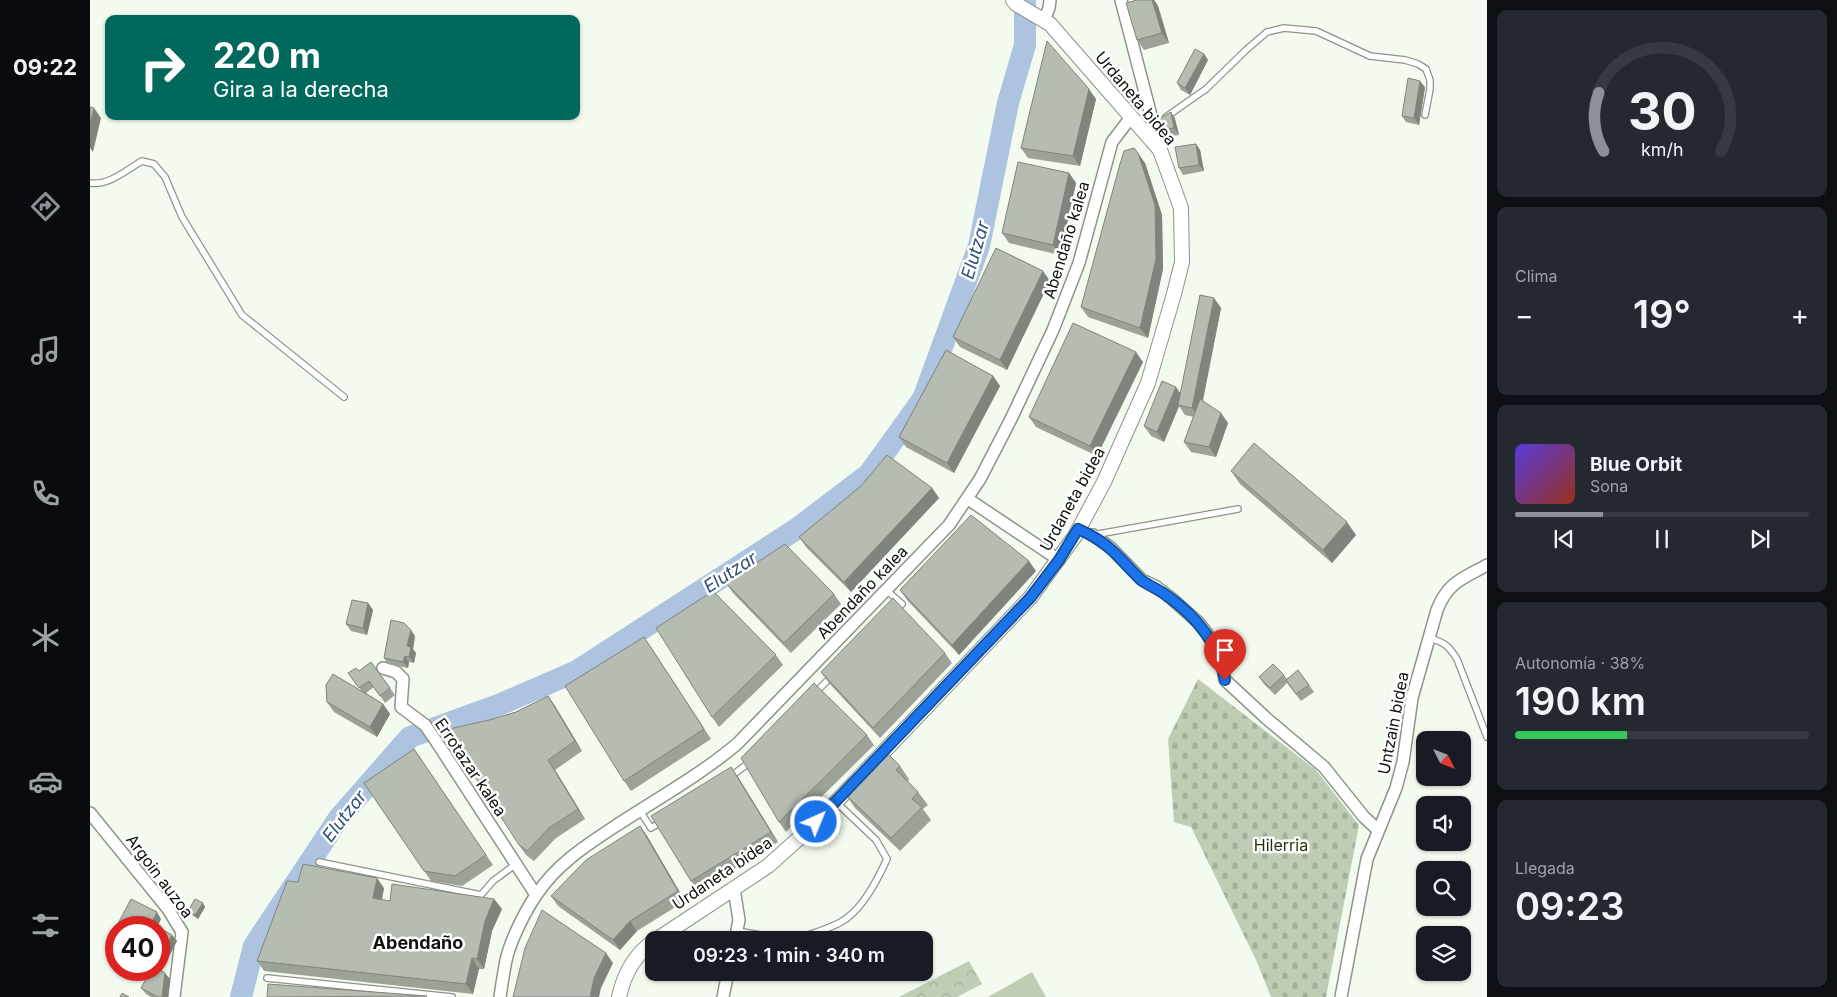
<!DOCTYPE html>
<html lang="es">
<head>
<meta charset="utf-8">
<style>
  :root { --surface:#171b24; --page:#242831; --text:#f1f3f6; --muted:#9ea1a6; --line:#363941; --accent:#8c9099 }
  body { margin:0; font-family:Inter,sans-serif; background:var(--page); color:var(--text); height:100vh; display:flex; flex-direction:column; font-size:19px; white-space:nowrap }
  * { box-sizing:border-box; margin:0 }
  p { font-size:16px; color:var(--muted) }
  .icon { flex:none; width:28px; height:28px; fill:none; stroke:currentColor; stroke-width:2; stroke-linecap:round; stroke-linejoin:round }
  .map { position:relative; flex:1; overflow:hidden }
  .side { display:flex; flex-direction:column; gap:10px; padding:10px; background:#0d0f14; width:350px }
  .side>* { flex:none }
  .top-card { position:absolute; left:15px; top:15px; width:475px; height:105px; border-radius:10px; box-shadow:0 1px 4px #0004; background:#00695c; color:#fff; overflow:hidden }
  .needle { width:32px; rotate:132deg }
  .controls { position:absolute; left:1326px; top:731px; display:grid; gap:10px }
  .controls a { display:grid; place-items:center; width:55px; height:55px; border-radius:10px; background:var(--surface); box-shadow:0 1px 4px #0004; font-size:25px }
  .speed { position:absolute; left:15px; top:916px; display:flex; gap:10px; font-size:25px; font-weight:700; text-align:center }
  .speed>* { display:grid; place-content:center; width:65px; height:65px; border-radius:50%; background:var(--surface); box-shadow:0 1px 4px #0004; line-height:1 }
  .speed .limit { border:8px solid #d22; background:#fff; color:#111 }
  .pin { position:absolute; display:grid; place-items:center; width:42px; height:42px; color:#fff; margin:-51px -21px; border-radius:50% 50% 50% 0; rotate:-45deg; box-shadow:0 0 5px #0007 }
  .pin .icon { rotate:45deg }
  .me { position:absolute; width:55px; margin:-28px; rotate:44deg; stroke-linejoin:round; filter:drop-shadow(0 0 4px #0008) }
  .turn { display:flex; align-items:center; gap:18px; height:105px; padding:0 25px; font-size:22px }
  .turn .icon { width:65px; height:65px; stroke-width:2.5 }
  .turn b { display:block; font-size:35px; line-height:42px }
  .big { font-size:38px; font-weight:600; line-height:1.1 }
  .side .widget { flex:1; display:flex; flex-direction:column; justify-content:center; gap:8px; min-width:0; padding:0 18px; border-radius:10px; background:var(--page) }
  .side .dial { align-items:center; gap:0 }
  .dial svg { height:130px; overflow:visible; fill:none; stroke:var(--line); stroke-width:7; stroke-linecap:round; text-anchor:middle }
  .dial text { fill:var(--text); stroke:none }
  .song { display:flex; align-items:center; gap:15px }
  .cover { width:60px; height:60px; border-radius:8px; background:linear-gradient(135deg,hsl(250 70% 55%),hsl(10 70% 35%)) }
  .played { height:5px; border-radius:2px; background:linear-gradient(90deg,var(--accent) 30%,var(--line) 30%) }
  .keys { display:flex; justify-content:space-around; direction:ltr }
  .heat { display:flex; justify-content:space-between; align-items:center; font-size:28px; direction:ltr }
  .charge { height:8px; border-radius:4px; background:linear-gradient(90deg,#34c759 38%,var(--line) 0) }
  .trip { position:absolute; left:555px; top:931px; width:288px; height:50px; border-radius:10px; background:var(--surface); box-shadow:0 1px 4px #0004; font-weight:600; line-height:50px; text-align:center }
  main { display:flex; flex:1; min-height:0 }
  .menu { display:flex; flex-direction:column; width:90px; justify-content:space-around; align-items:center; background:#090b0e; color:var(--muted) }
  .menu .icon { width:35px; height:35px }
  .menu .selected { color:var(--accent) }
  .menu b { font-size:22px; color:var(--text) }
  .map>svg:first-child { display:block }
  .cemetery { fill:url(#cemetery-stones) }
  .park { fill:url(#park-crowns) }
  .pitch { fill:#becdb4 }
  .lines { fill:none; stroke-linecap:round; stroke-linejoin:round }
  .river { stroke:#aec3df; stroke-width:22 }
  .service-casing { stroke:#8e948a; stroke-width:8 }
  .minor-casing { stroke:#8e948a; stroke-width:14 }
  .tertiary-casing { stroke:#8e948a; stroke-width:16 }
  .service { stroke:#fff; stroke-width:5.5 }
  .minor { stroke:#fff; stroke-width:11 }
  .tertiary { stroke:#fff; stroke-width:14 }
  .wall { fill:#9ca298 }
  .shaded-wall { fill:#7f847c }
  .building { fill:#b5bcb1; stroke:#7f847c }
  .route-casing { stroke:#114b97; stroke-width:12 }
  .route { stroke:#1a73e8; stroke-width:9 }
  .labels { text-anchor:middle; dominant-baseline:central; stroke-width:5; stroke-linejoin:round; paint-order:stroke }
  .street-label { font-size:16px; fill:#0f110d; stroke:#fff }
  .park-label { font-size:16px; fill:#1d3508; stroke:#fff }
  .water-label { font-size:18px; font-style:italic; fill:#325078; stroke:#fff }
  .neighbourhood-label { font-size:18px; font-weight:bold; fill:#0f110d; stroke:#fff }
</style>
</head>
<body>
<main>
<nav class="menu">
<b>09:22</b>
<svg class="icon selected" aria-label="directions" viewBox="0 0 24 24"><path d="M12 3l9 9-9 9-9-9zM9 14v-3h6M13 9l2 2-2 2"/></svg>
<svg class="icon" aria-label="music" viewBox="0 0 24 24"><path d="M9 18V5l10-2v13"/><circle cx="6" cy="18" r="3"/><circle cx="16" cy="16" r="3"/></svg>
<svg class="icon" aria-label="phone" viewBox="0 0 24 24"><path d="M5 4h4l2 5-3 2q2 4 5 5l2-3 5 2v4C11 20 4 13 5 4z"/></svg>
<svg class="icon" aria-label="climate" viewBox="0 0 24 24"><path d="M12 3v18M4 7l16 10M4 17L20 7"/></svg>
<svg class="icon" aria-label="car" viewBox="0 0 24 24"><path d="M5 17H2v-5l4-1 3-4h7l3 4 3 1v5h-3M9 17h6M6 11h13"/><circle cx="7" cy="17" r="2"/><circle cx="17" cy="17" r="2"/></svg>
<svg class="icon" aria-label="filters" viewBox="0 0 24 24"><path d="M4 7h16M4 17h16"/><circle cx="9" cy="7" r="2"/><circle cx="15" cy="17" r="2"/></svg>
</nav>
<div class="map">
<svg width="1397" height="997" viewBox="0 0 1397 997">
  <defs>
    <pattern id="cemetery-stones" width="16" height="16" patternUnits="userSpaceOnUse" patternTransform="scale(1.25)"><rect width="16" height="16" fill="#becdb4"/><path d="M2 7V4a2 2 0 0 1 4 0v3zM10 15v-3a2 2 0 0 1 4 0v3z" fill="#a2af9a"/></pattern>
    <pattern id="park-crowns" width="20" height="18" patternUnits="userSpaceOnUse" patternTransform="scale(1.25)"><rect width="20" height="18" fill="#becdb4"/><path d="M2 6a3 3 0 1 1 6 0M12 15a3 3 0 1 1 6 0" fill="none" stroke="#a2af9a"/></pattern>
  </defs>
  <rect width="100%" height="100%" fill="#f3faef"/>
  <path class="cemetery" d="M 1108,679 L 1226,770 L 1269,825 L 1236,997 L 1181,997 L 1166,960 L 1101,827 L 1084,822 L 1078,739 Z"/>
  <path class="park" d="M 879,961 L 892,984 L 867,997 L 809,997 Z"/>
  <path class="pitch" d="M 942,972 L 956,997 L 898,997 Z"/>
  <g class="lines">
    <path class="river" d="M 151,997 L 164,946 L 249,818 L 320,737 L 411,704 L 487,671 L 708,528 L 779,474 L 833,399 L 889,246 L 918,103 L 935,45 L 935,0"/>
    <g class="service-casing">
      <path id="service" d="M 1076,117 L 1116,89 L 1156,50 L 1177,32 L 1194,28 L 1226,31 L 1280,56 L 1315,60 L 1328,64 L 1336,69 L 1340,80 L 1340,89 L 1335,115
        M 0,183 C 19,186 36,170 52,161 L 64,164 L 75,177 L 92,217 L 152,315 L 254,397
        M 989,529 L 1003,535 L 1148,509
        M 796,590 L 812,604 L 805,611
        M 1339,638 C 1354,642 1359,646 1367,659 L 1397,737
        M 725,693 L 741,677
        M 640,777 L 660,762
        M 550,811 L 561,828 L 571,822
        M 229,862 L 391,895 L 403,881 L 426,864
        M 647,931 L 700,940
        M 704,940 C 719,934 737,930 751,922 C 771,911 788,879 797,859 L 786,840 L 746,802
        M 177,978 L 362,997"/>
    </g>
    <g class="minor-casing">
      <path id="minor" d="M 1031,0 L 1070,150
        M 954,20 L 959,8 L 960,0
        M 878,499 L 969,560
        M 1003,535 L 1021,548 L 1052,580 L 1065,586 L 1081,598 L 1109,623 L 1118,635 L 1125,646 L 1133,669 L 1135,680 L 1176,718 L 1234,767 L 1274,817 L 1288,830
        M 293,668 L 306,672 L 313,679 L 311,707 L 335,725 L 346,741 L 446,895
        M 0,813 L 78,909 L 92,932 L 84,997
        M 644,889 L 649,920 L 645,940
        M 410,997 C 412,983 414,969 417,956 C 422,938 436,909 447,894 C 466,865 495,846 524,827 C 565,800 609,776 647,744 L 859,525 L 890,479 L 921,419 L 963,330 L 989,263 L 1022,142 L 1041,117
        M 633,997 L 638,972
        M 1251,997 L 1277,859 L 1306,788 L 1313,762 L 1322,698 L 1347,610 C 1358,582 1372,579 1397,565"/>
    </g>
    <g class="tertiary-casing">
      <path id="tertiary" d="M 566,940 L 678,866 L 726,823 L 940,598 L 985,536 L 1014,482 L 1058,383 L 1084,294 L 1092,262 L 1091,208 L 1070,150 L 960,24 L 926,4 L 923,0
        M 529,997 C 534,974 544,955 564,941"/>
    </g>
    <use href="#service" class="service"/>
    <use href="#minor" class="minor"/>
    <use href="#tertiary" class="tertiary"/>
  </g>
  <path class="wall" d="M 1047,0 L 1064,0 L 1068,6 L 1079,43 L 1054,50 L 1047,40 Z
    M 1114,54 L 1118,60 L 1100,95 L 1091,90 L 1087,83 Z
    M 1335,87 L 1329,125 L 1316,122 L 1312,116 Z
    M 1006,99 L 990,166 L 938,158 L 931,148 Z
    M 1081,112 L 1085,119 L 1089,135 L 1075,137 L 1070,130 Z
    M 1106,144 L 1110,150 L 1114,171 L 1093,175 L 1089,168 Z
    M 1055,163 L 1072,215 L 1073,269 L 1058,338 L 998,317 L 991,307 Z
    M 979,173 L 986,183 L 970,255 L 919,243 L 912,233 Z
    M 960,281 L 917,370 L 870,347 L 863,337 Z
    M 1124,298 L 1131,308 L 1113,401 L 1138,423 L 1126,457 L 1101,452 L 1094,442 L 1104,417 L 1095,415 L 1089,406 L 1074,442 L 1061,436 L 1054,426 L 1091,394 Z
    M 1053,362 L 1007,456 L 946,427 L 939,417 Z
    M 903,376 L 910,386 L 864,473 L 816,447 L 809,437 Z
    M 1141,471 L 1266,535 L 1242,563 L 1150,484 Z
    M 842,488 L 849,498 L 761,592 L 716,547 L 709,537 Z
    M 946,571 L 869,655 L 817,600 L 810,590 Z
    M 636,583 L 744,594 L 751,604 L 701,653 L 643,593 Z
    M 278,603 L 283,610 L 277,635 L 261,631 L 256,624 Z
    M 325,636 L 323,649 L 326,653 L 324,663 L 319,662 L 318,668 L 298,664 L 294,658 Z
    M 561,647 L 621,739 L 541,791 L 534,781 Z
    M 855,653 L 862,663 L 790,738 L 738,682 L 731,672 Z
    M 686,655 L 693,665 L 629,727 L 622,717 Z
    M 281,662 L 305,695 L 295,703 L 284,687 L 276,693 L 293,704 L 300,714 L 287,737 L 244,712 L 237,702 L 271,690 L 258,673 L 269,671 Z
    M 1208,670 L 1224,692 L 1211,701 L 1197,683 L 1185,695 L 1174,684 L 1169,677 L 1194,675 L 1197,679 Z
    M 458,696 L 465,706 L 492,751 L 465,770 L 495,819 L 466,838 L 444,861 L 436,855 L 429,845 L 399,720 L 426,712 Z
    M 777,735 L 784,745 L 696,832 L 689,822 Z
    M 324,749 L 403,865 L 372,886 L 341,881 L 274,783 Z
    M 810,766 L 819,779 L 818,781 L 828,792 L 838,805 L 833,809 L 841,820 L 810,851 L 765,808 L 756,795 Z
    M 648,777 L 688,842 L 608,891 L 601,881 Z
    M 550,826 L 557,836 L 595,901 L 547,931 L 530,950 L 468,906 L 461,896 Z
    M 294,888 L 292,900 L 300,901 L 404,899 L 412,909 L 402,931 L 394,969 L 389,969 L 383,994 L 174,971 L 167,961 Z
    M 113,903 L 115,907 L 108,919 L 100,914 L 98,911 Z
    M 69,928 L 82,935 L 87,941 L 75,964 L 69,961 Z
    M 80,979 L 78,997 L 61,997 L 56,994 L 51,988 Z"/>
  <path class="shaded-wall" d="M 1062,0 L 1064,0 L 1068,6 L 1079,43 L 1072,33 Z
    M 1114,54 L 1118,60 L 1100,95 L 1095,88 Z
    M 1330,81 L 1335,87 L 1329,125 L 1324,118 Z
    M 999,89 L 1006,99 L 990,166 L 983,156 Z
    M 4,108 L 11,118 L 3,152 L 0,148 L 0,125 Z
    M 1081,112 L 1085,119 L 1089,135 L 1084,128 Z
    M 1106,144 L 1110,150 L 1114,171 L 1109,165 Z
    M 1048,153 L 1055,163 L 1072,215 L 1073,269 L 1058,338 L 1050,328 Z
    M 979,173 L 986,183 L 970,255 L 963,245 Z
    M 953,271 L 960,281 L 917,370 L 910,360 Z
    M 1124,298 L 1131,308 L 1109,418 L 1102,408 Z
    M 1046,352 L 1053,362 L 1007,456 L 1000,446 Z
    M 903,376 L 910,386 L 864,473 L 857,463 Z
    M 1086,387 L 1093,397 L 1074,442 L 1067,432 Z
    M 1131,413 L 1138,423 L 1126,457 L 1119,447 Z
    M 842,488 L 849,498 L 761,592 L 754,582 Z
    M 1257,522 L 1266,535 L 1242,563 L 1233,550 Z
    M 939,561 L 946,571 L 869,655 L 862,645 Z
    M 278,603 L 283,610 L 277,635 L 273,628 Z
    M 321,630 L 325,636 L 323,649 L 326,653 L 324,663 L 319,657 L 317,646 Z
    M 315,656 L 319,662 L 318,668 L 313,662 Z
    M 458,696 L 465,706 L 492,751 L 485,741 Z
    M 293,704 L 300,714 L 287,737 L 280,727 Z
    M 458,760 L 465,770 L 495,819 L 488,809 Z
    M 641,767 L 648,777 L 688,842 L 681,832 Z
    M 550,826 L 557,836 L 595,901 L 588,891 Z
    M 287,878 L 294,888 L 290,908 L 283,898 Z
    M 404,899 L 412,909 L 402,931 L 394,969 L 387,959 L 395,921 Z
    M 113,903 L 115,907 L 108,919 L 105,915 Z
    M 67,912 L 71,919 L 67,928 L 61,924 Z
    M 540,921 L 547,931 L 530,950 L 523,940 Z
    M 82,935 L 87,941 L 75,964 L 70,958 Z
    M 516,953 L 523,963 L 511,988 L 509,997 L 500,997 L 504,978 Z
    M 382,958 L 389,969 L 383,994 L 376,984 Z
    M 75,973 L 80,979 L 78,997 L 72,997 Z"/>
  <path class="building" d="M 1047,0 L 1062,0 L 1072,33 L 1047,40 L 1036,3 Z
    M 957,41 L 999,89 L 983,156 L 931,148 Z
    M 1105,49 L 1114,54 L 1095,88 L 1087,83 Z
    M 1318,78 L 1330,81 L 1324,118 L 1312,116 Z
    M 0,107 L 4,108 L 0,125 Z
    M 1081,112 L 1084,128 L 1070,130 L 1068,119 Z
    M 1106,144 L 1109,165 L 1089,168 L 1085,147 Z
    M 1044,148 L 1048,153 L 1065,205 L 1066,259 L 1050,328 L 991,307 L 1030,164 L 1034,151 Z
    M 928,162 L 979,173 L 963,245 L 912,233 Z
    M 906,248 L 953,271 L 910,360 L 863,337 Z
    M 1110,295 L 1124,298 L 1102,408 L 1088,405 Z
    M 983,323 L 1046,352 L 1000,446 L 939,417 Z
    M 856,350 L 903,376 L 857,463 L 809,437 Z
    M 1072,381 L 1086,387 L 1067,432 L 1054,426 Z
    M 1110,399 L 1131,413 L 1119,447 L 1094,442 Z
    M 1164,443 L 1257,522 L 1233,550 L 1141,471 Z
    M 797,455 L 842,488 L 754,582 L 709,537 L 771,486 Z
    M 881,515 L 939,561 L 862,645 L 810,590 Z
    M 695,544 L 744,594 L 694,643 L 636,583 Z
    M 623,591 L 686,655 L 622,717 L 566,628 Z
    M 803,598 L 855,653 L 783,728 L 731,672 Z
    M 262,600 L 278,603 L 273,628 L 256,624 Z
    M 301,620 L 314,623 L 321,630 L 317,646 L 321,647 L 319,657 L 315,656 L 313,662 L 294,658 Z
    M 554,637 L 614,729 L 534,781 L 475,686 Z
    M 281,662 L 300,688 L 290,696 L 279,681 L 269,688 L 258,673 L 266,668 L 269,671 Z
    M 1183,664 L 1194,675 L 1180,688 L 1169,677 Z
    M 1208,670 L 1219,685 L 1206,694 L 1196,680 Z
    M 243,674 L 293,704 L 280,727 L 237,702 L 236,685 Z
    M 724,683 L 777,735 L 689,822 L 651,758 Z
    M 458,696 L 485,741 L 458,760 L 488,809 L 459,828 L 437,851 L 429,845 L 355,730 L 399,720 L 426,712 Z
    M 324,749 L 396,855 L 365,876 L 334,871 L 274,783 Z
    M 798,754 L 810,766 L 806,770 L 828,792 L 822,799 L 832,807 L 801,838 L 756,795 Z
    M 641,767 L 681,832 L 601,881 L 561,816 Z
    M 550,826 L 588,891 L 540,921 L 523,940 L 461,896 L 496,860 Z
    M 213,864 L 287,878 L 283,898 L 300,901 L 302,884 L 404,899 L 395,921 L 387,959 L 382,958 L 376,984 L 167,961 L 197,881 L 208,882 Z
    M 41,899 L 67,912 L 61,924 L 68,928 L 26,928 L 26,935 L 23,933 Z
    M 105,899 L 113,903 L 105,915 L 98,911 Z
    M 452,910 L 516,953 L 504,978 L 500,997 L 423,997 L 435,948 Z
    M 69,928 L 82,935 L 70,958 L 69,957 Z
    M 69,969 L 75,973 L 72,997 L 68,997 L 51,988 L 61,970 L 69,970 Z
    M 178,984 L 337,996 L 177,997 Z
    M 32,993 L 39,997 L 30,997 Z"/>
  <g class="lines">
    <g class="route-casing">
      <path id="route" d="M 726,822 L 940,598 L 969,560 L 988,529 C 1020,543 1027,556 1050,579 C 1057,585 1068,589 1076,595 C 1106,616 1129,643 1135,680"/>
    </g>
    <use href="#route" class="route"/>
  </g>
  <g class="labels">
    <g class="street-label">
      <text transform="translate(1046 98) rotate(50)">Urdaneta bidea</text>
      <text transform="translate(976 240) rotate(-73)">Abendaño kalea</text>
      <text transform="translate(982 499) rotate(-61)">Urdaneta bidea</text>
      <text transform="translate(772 592) rotate(-46)">Abendaño kalea</text>
      <text transform="translate(1303 723) rotate(-79)">Untzain bidea</text>
      <text transform="translate(381 767) rotate(56)">Errotazar kalea</text>
      <text transform="translate(632 873) rotate(-34)">Urdaneta bidea</text>
      <text transform="translate(70 876) rotate(53)">Argoin auzoa</text>
    </g>
    <g class="park-label">
      <text x="1191" y="845">Hilerria</text>
    </g>
    <g class="water-label">
      <text transform="translate(885 250) rotate(-74)">Elutzar</text>
      <text transform="translate(640 572) rotate(-33)">Elutzar</text>
      <text transform="translate(254 816) rotate(-52)">Elutzar</text>
    </g>
    <g class="neighbourhood-label">
      <text x="328" y="942">Abendaño</text>
    </g>
  </g>
</svg>
<div class="controls">
<a><svg class="needle" viewBox="-14 -14 28 28"><path d="M0-13l5 13h-10z" fill="#e53935"/><path d="M0 13l5-13h-10z" fill="#9ea1a6"/></svg></a>
<a><svg class="icon" aria-label="sound" viewBox="0 0 24 24"><path d="M4 9h4l5-4v14l-5-4H4zM17 9q2 3 0 6"/></svg></a>
<a><svg class="icon" aria-label="search" viewBox="0 0 24 24"><circle cx="10" cy="10" r="6"/><path d="M15 15l6 6"/></svg></a>
<a><svg class="icon" aria-label="layers" viewBox="0 0 24 24"><path d="M12 4l9 5-9 5-9-5zM3 14l9 5 9-5"/></svg></a>
</div>
<div class="speed"><div class="limit">40</div></div>
<div class="pin" style="left:1135px;top:680px;background:#d93025"><svg class="icon" aria-label="arrive" viewBox="0 0 24 24"><path d="M6 21V4h12l-3 4 3 4H6"/></svg></div>
<svg class="me" style="left:726px;top:822px" viewBox="-20 -20 40 40"><circle r="17" fill="#1a73e8" stroke="#fff" stroke-width="3"/><path d="M0-11L8 9 0 5-8 9z" fill="#fff"/></svg>
<div class="trip">09:23 · 1 min · 340 m</div>
<div class="top-card">
<div class="turn"><svg class="icon" aria-label="right" viewBox="0 0 24 24"><path d="M7 20v-9h11M14 6l5 5-5 5"/></svg><div><b>220 m</b>Gira a la derecha</div></div>
</div>
</div>
<section class="side">
<div class="widget dial"><svg viewBox="0 0 100 80">
<path d="M14 69A42 42 0 1 1 86 69"/>
<path d="M14 69A42 42 0 0 1 11 33" stroke="#8c9099"/>
<text x="50" y="56" font-size="32" font-weight="700">30</text>
<text x="50" y="72" font-size="11">km/h</text>
</svg></div>
<div class="widget"><p>Clima</p>
<div class="heat"><a>−</a><b class="big">19°</b><a>+</a></div>
</div>
<div class="widget">
<div class="song"><i class="cover"></i><div><b>Blue Orbit</b><p>Sona</p></div></div>
<div class="played"></div>
<div class="keys"><svg class="icon" aria-label="previous" viewBox="0 0 24 24"><path d="M18 5L8 12l10 7zM5 5v14"/></svg><svg class="icon" aria-label="pause" viewBox="0 0 24 24"><path d="M8 5v14M16 5v14"/></svg><svg class="icon" aria-label="next" viewBox="0 0 24 24"><path d="M6 5l10 7-10 7zM19 5v14"/></svg></div>
</div>
<div class="widget"><p>Autonomía · 38%</p><b class="big">190 km</b><div class="charge"></div></div>
<div class="widget"><p>Llegada</p><b class="big">09:23</b></div>
</section>
</main>
</body>
</html>
